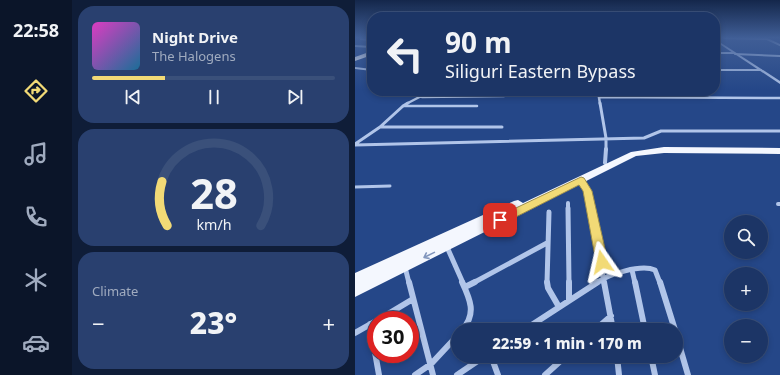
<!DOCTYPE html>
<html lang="en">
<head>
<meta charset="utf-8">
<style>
  :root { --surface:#1c3566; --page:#29406f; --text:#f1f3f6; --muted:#a0abbf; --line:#3a507a; --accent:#f2da76 }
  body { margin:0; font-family:"Noto Sans",sans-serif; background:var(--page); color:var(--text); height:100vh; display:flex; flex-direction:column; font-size:15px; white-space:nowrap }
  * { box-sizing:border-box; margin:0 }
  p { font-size:13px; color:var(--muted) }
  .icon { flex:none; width:22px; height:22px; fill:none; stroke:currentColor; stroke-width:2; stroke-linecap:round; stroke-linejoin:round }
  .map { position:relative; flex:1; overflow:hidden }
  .side { display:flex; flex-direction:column; gap:6px; padding:6px; background:#0f1d38; width:283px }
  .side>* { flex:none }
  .guide { position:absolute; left:12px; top:12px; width:353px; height:84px; border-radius:16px; box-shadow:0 2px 6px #0003,0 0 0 1px var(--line); background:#1c3566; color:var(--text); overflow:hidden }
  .controls { position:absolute; left:369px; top:215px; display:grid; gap:8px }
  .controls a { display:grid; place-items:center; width:44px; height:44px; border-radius:50%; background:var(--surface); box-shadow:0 2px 6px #0003,0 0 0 1px var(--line); font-size:20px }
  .speed { position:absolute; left:12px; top:311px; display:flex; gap:8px; font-size:20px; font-weight:700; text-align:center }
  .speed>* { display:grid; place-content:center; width:52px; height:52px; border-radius:50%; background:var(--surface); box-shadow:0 2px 6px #0003,0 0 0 1px var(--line); line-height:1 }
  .speed .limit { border:6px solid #d22; background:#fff; color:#111 }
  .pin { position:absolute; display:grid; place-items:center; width:34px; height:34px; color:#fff; margin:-17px; border-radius:8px; box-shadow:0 2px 6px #0006 }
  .me { position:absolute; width:44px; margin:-22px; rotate:349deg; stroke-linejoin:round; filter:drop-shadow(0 0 3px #0008) }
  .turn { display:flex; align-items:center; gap:14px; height:84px; padding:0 12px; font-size:18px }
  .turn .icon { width:52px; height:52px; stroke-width:2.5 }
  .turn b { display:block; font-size:28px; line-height:34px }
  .big { font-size:30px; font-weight:800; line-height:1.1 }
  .side .tile { flex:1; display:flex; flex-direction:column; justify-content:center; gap:6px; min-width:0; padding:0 14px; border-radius:16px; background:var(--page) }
  .side .dial { align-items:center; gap:0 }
  .dial svg { height:104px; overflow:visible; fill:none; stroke:var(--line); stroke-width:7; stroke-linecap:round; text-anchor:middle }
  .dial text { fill:var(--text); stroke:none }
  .song { display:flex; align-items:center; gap:12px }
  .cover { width:48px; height:48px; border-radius:6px; background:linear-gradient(135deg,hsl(310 70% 55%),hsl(200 70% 35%)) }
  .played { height:4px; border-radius:2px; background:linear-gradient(90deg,var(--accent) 30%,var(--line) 30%) }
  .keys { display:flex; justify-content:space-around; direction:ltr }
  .heat { display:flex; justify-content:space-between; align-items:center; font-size:22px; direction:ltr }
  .trip { position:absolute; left:96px; top:323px; width:232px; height:40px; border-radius:20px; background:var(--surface); box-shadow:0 2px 6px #0003,0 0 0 1px var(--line); font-weight:800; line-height:40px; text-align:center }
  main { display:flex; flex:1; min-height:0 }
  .tab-bar { display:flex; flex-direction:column; width:72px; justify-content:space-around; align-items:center; background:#0b1529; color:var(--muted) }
  .tab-bar .icon { width:28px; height:28px }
  .tab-bar .selected { color:var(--accent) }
  .tab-bar b { font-size:18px; color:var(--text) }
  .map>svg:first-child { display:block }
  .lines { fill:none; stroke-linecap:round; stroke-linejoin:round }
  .service-far2 { stroke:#b1c5e9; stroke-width:2 }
  .service-far1 { stroke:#b1c5e9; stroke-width:2.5 }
  .service { stroke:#b1c5e9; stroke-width:3 }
  .minor-far5 { stroke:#b1c5e9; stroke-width:2 }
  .minor-far4 { stroke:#b1c5e9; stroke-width:2.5 }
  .minor-far3 { stroke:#b1c5e9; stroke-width:3 }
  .minor-far2 { stroke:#b1c5e9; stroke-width:4 }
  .minor-far1 { stroke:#b1c5e9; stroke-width:5 }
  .minor { stroke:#b1c5e9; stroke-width:6 }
  .tertiary { fill:#b1c5e9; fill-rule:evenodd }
  .primary { fill:#f4f7fe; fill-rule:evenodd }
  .trunk { fill:#fafbfe; fill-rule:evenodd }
  .oneway { stroke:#8296bd }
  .route { fill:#f2da76; stroke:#9d8e4d }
</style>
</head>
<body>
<main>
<nav class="tab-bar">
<b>22:58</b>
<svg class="icon selected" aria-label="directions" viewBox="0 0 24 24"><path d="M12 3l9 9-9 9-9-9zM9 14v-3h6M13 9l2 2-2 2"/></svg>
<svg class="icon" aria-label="music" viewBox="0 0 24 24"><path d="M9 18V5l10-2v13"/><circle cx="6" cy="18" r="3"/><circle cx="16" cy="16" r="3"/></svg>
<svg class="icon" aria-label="phone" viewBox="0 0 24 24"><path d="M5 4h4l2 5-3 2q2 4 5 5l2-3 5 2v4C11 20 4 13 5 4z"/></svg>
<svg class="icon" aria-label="climate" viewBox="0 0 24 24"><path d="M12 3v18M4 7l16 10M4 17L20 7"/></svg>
<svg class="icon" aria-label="car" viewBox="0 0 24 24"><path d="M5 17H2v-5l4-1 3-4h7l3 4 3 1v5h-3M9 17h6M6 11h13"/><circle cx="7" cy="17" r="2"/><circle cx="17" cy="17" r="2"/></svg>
</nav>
<section class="side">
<div class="tile">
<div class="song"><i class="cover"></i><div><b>Night Drive</b><p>The Halogens</p></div></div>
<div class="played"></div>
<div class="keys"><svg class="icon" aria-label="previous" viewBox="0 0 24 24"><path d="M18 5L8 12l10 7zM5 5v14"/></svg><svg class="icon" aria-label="pause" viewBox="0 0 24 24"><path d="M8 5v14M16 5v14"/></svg><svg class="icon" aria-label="next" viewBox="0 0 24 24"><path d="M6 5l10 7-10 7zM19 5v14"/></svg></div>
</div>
<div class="tile dial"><svg viewBox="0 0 100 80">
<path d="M14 69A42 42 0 1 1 86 69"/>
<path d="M14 69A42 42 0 0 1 10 35" stroke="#f2da76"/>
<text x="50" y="56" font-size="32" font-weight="700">28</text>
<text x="50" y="72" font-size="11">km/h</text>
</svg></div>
<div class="tile"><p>Climate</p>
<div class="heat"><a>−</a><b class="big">23°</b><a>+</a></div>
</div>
</section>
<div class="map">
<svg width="425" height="375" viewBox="0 0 425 375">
  <rect width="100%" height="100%" fill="#254788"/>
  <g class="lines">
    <path class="service-far2" d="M 0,68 L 17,70
      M 360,70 L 406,70"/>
    <path class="service-far1" d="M 48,106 L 122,106"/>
    <path class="service" d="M 0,187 L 35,186"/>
    <path class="minor-far5" d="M 369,38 L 412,39 L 425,45
      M 6,39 L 17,40
      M 0,46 L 17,47
      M 360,53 L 379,53
      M 380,54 L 425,56"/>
    <path class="minor-far4" d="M 243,91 L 245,104
      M 124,94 L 153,91
      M 67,97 L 149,96
      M 244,97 L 425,98
      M 51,104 L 76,91"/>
    <path class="minor-far3" d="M 245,103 L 251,138 L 251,150
      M 25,127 L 147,127
      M 0,144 L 25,127 L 48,106 L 53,103
      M 0,145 L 289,138 L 306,131 L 425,131"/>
    <path class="minor-far2" d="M 250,163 L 251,149
      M 226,180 L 232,191 L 236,209
      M 213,203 L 213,209
      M 423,204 L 425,204"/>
    <path class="minor-far1" d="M 213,208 L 214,283
      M 236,208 L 249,283
      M 92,247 L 108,283
      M 50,267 L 54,283
      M 277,270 L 280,283
      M 118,283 L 192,243
      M 192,283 L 194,212
      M 241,283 C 254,274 286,264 300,270 L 305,283"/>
    <path class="minor" d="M 54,282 L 78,375
      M 192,282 L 193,288 L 204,307
      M 214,282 L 214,300
      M 249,282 L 258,330
      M 280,282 L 290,330
      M 305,282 L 320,330
      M 110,287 L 120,282
      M 23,320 L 58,299
      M 15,324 L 24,375
      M 107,330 C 122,314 115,299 107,282
      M 169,330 L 243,282
      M 240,330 L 256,316
      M 0,333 L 21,321
      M 321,334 L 333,375
      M 136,356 L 143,375
      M 262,356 L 264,375
      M 296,356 L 300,375
      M 60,375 L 76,364 L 103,335
      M 102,375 L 130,356
      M 190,375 L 211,356"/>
    <path class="tertiary" d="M 360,39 L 425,81 L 425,84 L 360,41 Z"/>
    <path class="primary" d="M 309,147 L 425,148 L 425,154 L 309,153 L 281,156 L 0,297 L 0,273 L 159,201 L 163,200 L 168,203 L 276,152 Z"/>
    <path class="trunk" d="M 17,51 L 17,55 L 0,61 L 0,57 Z"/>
  </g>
  <defs><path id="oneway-shaft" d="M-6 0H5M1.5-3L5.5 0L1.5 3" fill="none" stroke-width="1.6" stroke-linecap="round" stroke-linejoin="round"/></defs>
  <use class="oneway" href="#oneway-shaft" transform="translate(74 255) rotate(154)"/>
  <linearGradient id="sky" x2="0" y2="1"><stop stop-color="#14274b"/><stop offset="0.42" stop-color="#405e96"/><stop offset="1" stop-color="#405e96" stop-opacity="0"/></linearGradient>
  <rect width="425" height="90" fill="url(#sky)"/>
  <path class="route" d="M 226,177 L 229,178 L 237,191 L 253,262 L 251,266 L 247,268 L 243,266 L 241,262 L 228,191 L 224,185 L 149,223 L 142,223 L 140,220 L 142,217 Z"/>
</svg>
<div class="controls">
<a><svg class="icon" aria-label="search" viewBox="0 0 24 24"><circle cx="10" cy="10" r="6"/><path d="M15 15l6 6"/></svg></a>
<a>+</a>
<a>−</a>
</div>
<div class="speed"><div class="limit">30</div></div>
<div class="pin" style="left:145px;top:220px;background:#d93025"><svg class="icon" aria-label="arrive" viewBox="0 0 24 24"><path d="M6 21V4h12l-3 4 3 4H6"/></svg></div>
<svg class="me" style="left:247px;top:262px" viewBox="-20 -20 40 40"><path d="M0-17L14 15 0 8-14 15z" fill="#f2da76" stroke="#fff" stroke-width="4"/></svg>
<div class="trip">22:59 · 1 min · 170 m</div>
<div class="guide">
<div class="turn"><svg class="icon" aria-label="left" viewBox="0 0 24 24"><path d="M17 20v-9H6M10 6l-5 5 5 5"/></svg><div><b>90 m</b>Siliguri Eastern Bypass</div></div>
</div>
</div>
</main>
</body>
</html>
